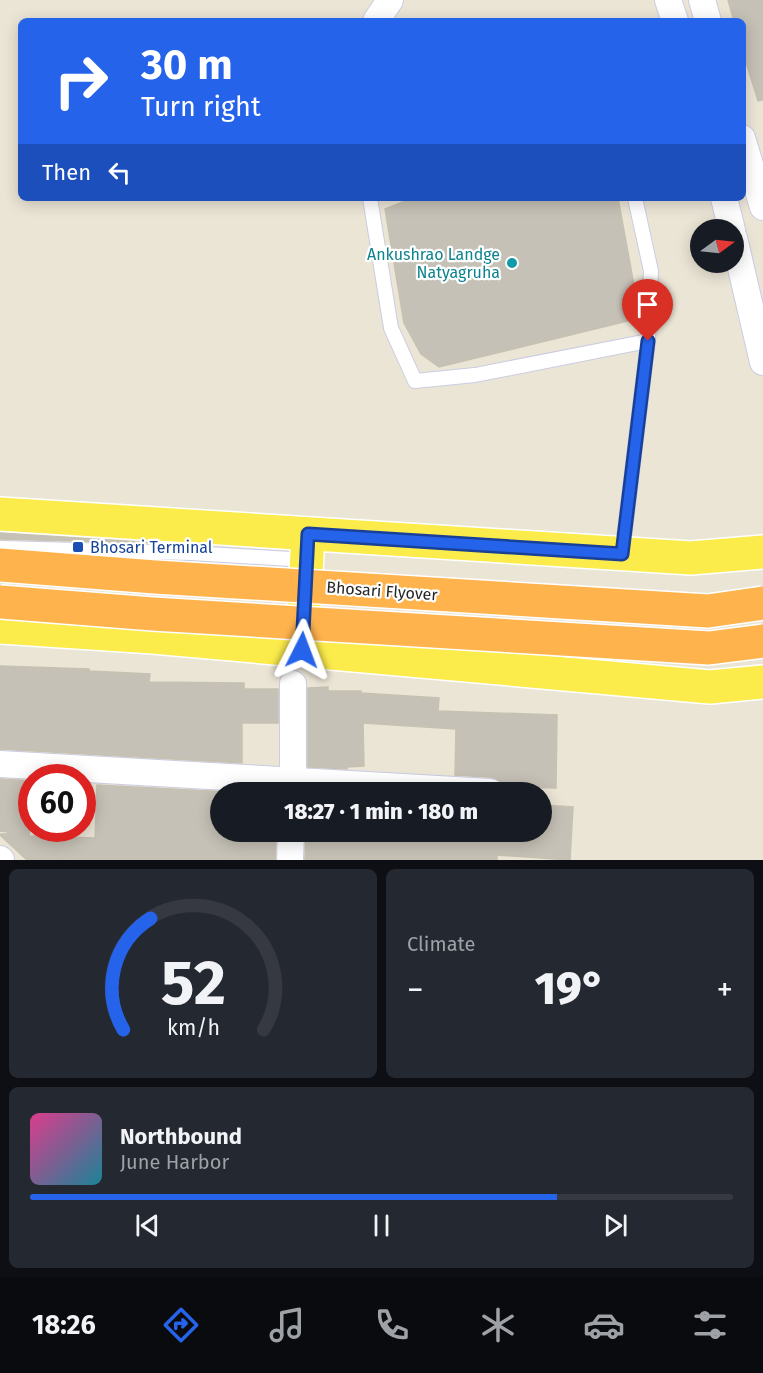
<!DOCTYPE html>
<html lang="en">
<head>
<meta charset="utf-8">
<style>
  :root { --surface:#171b24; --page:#242831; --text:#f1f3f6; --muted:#9ea1a6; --line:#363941; --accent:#2563eb }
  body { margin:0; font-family:"Fira Sans",sans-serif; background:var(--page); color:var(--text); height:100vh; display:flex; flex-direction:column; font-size:22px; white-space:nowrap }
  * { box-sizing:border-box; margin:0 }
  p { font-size:20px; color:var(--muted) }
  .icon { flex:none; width:33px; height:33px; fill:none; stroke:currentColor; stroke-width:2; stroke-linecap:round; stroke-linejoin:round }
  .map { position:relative; height:860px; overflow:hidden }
  .sheet { display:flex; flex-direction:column; gap:9px; padding:9px; background:#0d0f14; flex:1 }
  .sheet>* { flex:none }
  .top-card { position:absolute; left:18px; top:18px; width:728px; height:183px; border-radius:9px; box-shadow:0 3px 15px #0003; background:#2563eb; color:#fff; overflow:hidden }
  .needle { width:39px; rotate:75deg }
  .tools { position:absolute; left:690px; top:219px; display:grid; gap:12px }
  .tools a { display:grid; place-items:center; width:54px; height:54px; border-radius:50%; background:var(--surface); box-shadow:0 3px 15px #0003; font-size:30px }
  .speed { position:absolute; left:18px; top:764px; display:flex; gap:12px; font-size:30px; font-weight:700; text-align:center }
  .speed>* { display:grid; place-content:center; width:78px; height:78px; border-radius:50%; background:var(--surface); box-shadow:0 3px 15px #0003; line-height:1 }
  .speed .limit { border:9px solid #d22; background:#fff; color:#111 }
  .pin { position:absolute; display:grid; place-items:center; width:51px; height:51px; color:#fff; margin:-62px -26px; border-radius:50% 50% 50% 0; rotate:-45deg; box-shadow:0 0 6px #0007 }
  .pin .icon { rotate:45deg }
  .me { position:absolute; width:66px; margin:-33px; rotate:3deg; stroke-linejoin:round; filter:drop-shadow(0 0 4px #0008) }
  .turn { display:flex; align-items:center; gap:21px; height:126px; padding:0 24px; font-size:27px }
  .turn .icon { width:78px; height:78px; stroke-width:2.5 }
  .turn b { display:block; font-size:42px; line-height:51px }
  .then { display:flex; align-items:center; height:57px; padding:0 24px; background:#0003; gap:12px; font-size:22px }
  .big { font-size:45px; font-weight:800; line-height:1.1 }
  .sheet .card { flex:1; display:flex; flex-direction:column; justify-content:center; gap:9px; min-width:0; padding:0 21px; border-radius:9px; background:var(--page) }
  .sheet .dial { align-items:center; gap:0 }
  .dial svg { height:156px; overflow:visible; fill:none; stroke:var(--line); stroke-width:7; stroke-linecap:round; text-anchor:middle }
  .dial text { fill:var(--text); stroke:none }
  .song { display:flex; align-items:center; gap:18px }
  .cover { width:72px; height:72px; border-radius:9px; background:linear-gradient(135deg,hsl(330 70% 55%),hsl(190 70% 35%)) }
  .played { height:6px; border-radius:3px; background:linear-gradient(90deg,var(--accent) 75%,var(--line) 75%) }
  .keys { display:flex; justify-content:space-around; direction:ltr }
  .heat { display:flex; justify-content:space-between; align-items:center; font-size:33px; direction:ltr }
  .sheet .tiles { flex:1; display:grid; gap:9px; grid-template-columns:1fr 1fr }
  .card:last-child { grid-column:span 2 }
  .trip { position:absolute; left:210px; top:782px; width:342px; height:60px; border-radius:30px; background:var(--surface); box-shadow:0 3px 15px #0003; font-weight:800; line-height:60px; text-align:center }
  .dock { display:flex; height:96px; justify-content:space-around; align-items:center; background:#090b0e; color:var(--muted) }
  .dock .icon { width:42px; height:42px }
  .dock .on { color:var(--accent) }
  .dock b { font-size:27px; color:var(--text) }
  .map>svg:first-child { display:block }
  .building { fill:#c6c1b6; stroke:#c6c1b0; stroke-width:1.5 }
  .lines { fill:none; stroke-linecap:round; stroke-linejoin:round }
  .lane-casing { stroke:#cbcce2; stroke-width:16 }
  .street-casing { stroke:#cbcce2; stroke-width:28 }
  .primary-casing { stroke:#fff; stroke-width:36 }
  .lane { stroke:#fff; stroke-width:14 }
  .street { stroke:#fff; stroke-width:26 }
  .primary { stroke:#fbeb4b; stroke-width:33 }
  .highway-bridge-casing { stroke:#fff; stroke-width:36; stroke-linecap:butt }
  .highway-bridge { stroke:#ffb34d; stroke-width:33 }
  .route-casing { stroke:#184099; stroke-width:15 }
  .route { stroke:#2563eb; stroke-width:10 }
  .culture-dot { fill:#0f9aa8; stroke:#fff; stroke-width:2 }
  .transit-dot { fill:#1a4fb4; stroke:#fff; stroke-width:2 }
  .labels { text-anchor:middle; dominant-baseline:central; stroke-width:4.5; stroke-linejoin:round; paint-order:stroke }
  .culture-label { font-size:16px; fill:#0d838f; stroke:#fff; text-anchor:end }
  .transit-label { font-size:16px; fill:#164399; stroke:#fff; text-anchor:start }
  .street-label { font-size:16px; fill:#262626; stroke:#fff }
</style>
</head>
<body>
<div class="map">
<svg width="763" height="860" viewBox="0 0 763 860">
  <rect width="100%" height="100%" fill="#ebe5d6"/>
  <path class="building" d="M 728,0 L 763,0 L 763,100 L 758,101 L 742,49 L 742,21 L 734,21 Z
    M 413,198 L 618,198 L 640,318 L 439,367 L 421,354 L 404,323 L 385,209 Z
    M 0,533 L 156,543 L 0,539 Z
    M 0,666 L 89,669 L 89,671 L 150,674 L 149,682 L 244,683 L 244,689 L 278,689 L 278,723 L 242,723 L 242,763 L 0,749 Z
    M 328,687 L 328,691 L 361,691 L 361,693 L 439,698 L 438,711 L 557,715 L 556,788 L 504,787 L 499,780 L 491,777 L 455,775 L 456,729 L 363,723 L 364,766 L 347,767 L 347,769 L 308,767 L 308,688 Z
    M 0,779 L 32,781 L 29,836 L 64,838 L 64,837 L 95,838 L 97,785 L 227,792 L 220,792 L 220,831 L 276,831 L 275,860 L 27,860 L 0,835 L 0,834 L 8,834 L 8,832 L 0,831 Z
    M 542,805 L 573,807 L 570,860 L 497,855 L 497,860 L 305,860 L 306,831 L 542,831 Z"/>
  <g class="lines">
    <g class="lane-casing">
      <path id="lane" d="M 370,198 L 391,328 L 415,381 L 475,375 L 648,341 L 651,271 L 635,198
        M 0,548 L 191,553 L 307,560
        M 622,554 L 648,341"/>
    </g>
    <g class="street-casing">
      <path id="street" d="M 668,0 L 675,21
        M 702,0 L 708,21
        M 376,21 L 390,0
        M 742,138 L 763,207
        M 724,198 L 732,230
        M 734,238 L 763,362
        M 0,764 L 490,792
        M 293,792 L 293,684
        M 0,859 L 1,860
        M 290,860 L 291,831"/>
    </g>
    <g class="primary-casing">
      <path id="primary" d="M 0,514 L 691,558 L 763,552
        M 0,627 L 153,637 L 710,687 L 763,682
        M 302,650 L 308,534"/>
    </g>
    <use href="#lane" class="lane"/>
    <use href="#street" class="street"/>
    <use href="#primary" class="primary"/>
    <g class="highway-bridge-casing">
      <path id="highway-bridge" d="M 0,565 L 155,577 L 708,611 L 763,603
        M 0,602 L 153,614 L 709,648 L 763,641"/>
    </g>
    <use href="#highway-bridge" class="highway-bridge"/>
  </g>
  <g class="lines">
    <g class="route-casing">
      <path id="route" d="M 302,650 L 308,534 L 622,554 L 648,341"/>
    </g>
    <use href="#route" class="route"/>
  </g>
  <circle class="culture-dot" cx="512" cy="263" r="6"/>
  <rect class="transit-dot" x="72" y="541" width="12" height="12" rx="3"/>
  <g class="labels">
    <g class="culture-label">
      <text x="500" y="254">Ankushrao Landge<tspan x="500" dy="18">Natyagruha</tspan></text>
    </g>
    <g class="transit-label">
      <text x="90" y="547">Bhosari Terminal</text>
    </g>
    <g class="street-label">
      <text transform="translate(382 591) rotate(4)">Bhosari Flyover</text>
    </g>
  </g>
</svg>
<div class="tools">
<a><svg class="needle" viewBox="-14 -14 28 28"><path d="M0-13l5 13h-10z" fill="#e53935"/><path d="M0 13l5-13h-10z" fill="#9ea1a6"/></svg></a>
</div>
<div class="speed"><div class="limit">60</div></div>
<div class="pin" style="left:648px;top:341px;background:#d93025"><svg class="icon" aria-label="arrive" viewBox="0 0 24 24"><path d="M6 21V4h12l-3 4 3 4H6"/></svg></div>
<svg class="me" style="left:302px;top:650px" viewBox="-20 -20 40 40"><path d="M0-17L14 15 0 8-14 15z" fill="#2563eb" stroke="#fff" stroke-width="4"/></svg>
<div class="trip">18:27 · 1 min · 180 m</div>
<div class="top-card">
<div class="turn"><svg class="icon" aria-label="right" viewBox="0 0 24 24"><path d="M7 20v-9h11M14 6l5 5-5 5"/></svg><div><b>30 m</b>Turn right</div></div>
<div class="then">Then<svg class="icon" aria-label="left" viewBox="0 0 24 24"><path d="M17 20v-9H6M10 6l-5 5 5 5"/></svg></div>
</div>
</div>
<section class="sheet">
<div class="tiles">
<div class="card dial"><svg viewBox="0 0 100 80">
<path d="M14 69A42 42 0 1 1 86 69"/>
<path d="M14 69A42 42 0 0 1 28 12" stroke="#2563eb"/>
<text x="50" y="56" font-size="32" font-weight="700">52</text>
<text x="50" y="72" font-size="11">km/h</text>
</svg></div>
<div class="card"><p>Climate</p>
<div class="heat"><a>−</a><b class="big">19°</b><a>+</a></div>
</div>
<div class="card">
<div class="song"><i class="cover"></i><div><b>Northbound</b><p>June Harbor</p></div></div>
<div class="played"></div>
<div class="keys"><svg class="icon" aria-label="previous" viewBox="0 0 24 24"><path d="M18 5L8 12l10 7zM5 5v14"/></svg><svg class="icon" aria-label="pause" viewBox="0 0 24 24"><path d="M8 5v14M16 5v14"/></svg><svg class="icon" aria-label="next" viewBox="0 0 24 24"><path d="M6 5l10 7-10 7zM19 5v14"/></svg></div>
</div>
</div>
</section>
<nav class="dock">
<b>18:26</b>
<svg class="icon on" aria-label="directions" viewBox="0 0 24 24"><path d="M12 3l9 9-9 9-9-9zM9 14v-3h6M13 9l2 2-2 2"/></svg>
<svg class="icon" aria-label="music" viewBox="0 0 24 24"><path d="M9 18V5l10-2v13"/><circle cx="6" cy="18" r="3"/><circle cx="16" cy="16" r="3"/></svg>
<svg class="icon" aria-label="phone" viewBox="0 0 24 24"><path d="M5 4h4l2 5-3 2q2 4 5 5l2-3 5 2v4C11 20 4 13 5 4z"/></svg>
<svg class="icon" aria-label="climate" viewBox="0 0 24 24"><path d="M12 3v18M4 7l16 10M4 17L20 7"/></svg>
<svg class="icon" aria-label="car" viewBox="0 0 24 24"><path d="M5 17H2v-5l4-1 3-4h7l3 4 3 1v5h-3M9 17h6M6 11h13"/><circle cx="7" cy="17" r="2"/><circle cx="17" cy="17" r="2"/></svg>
<svg class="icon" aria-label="filters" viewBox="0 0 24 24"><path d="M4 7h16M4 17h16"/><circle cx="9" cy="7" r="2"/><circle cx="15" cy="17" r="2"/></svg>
</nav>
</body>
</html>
